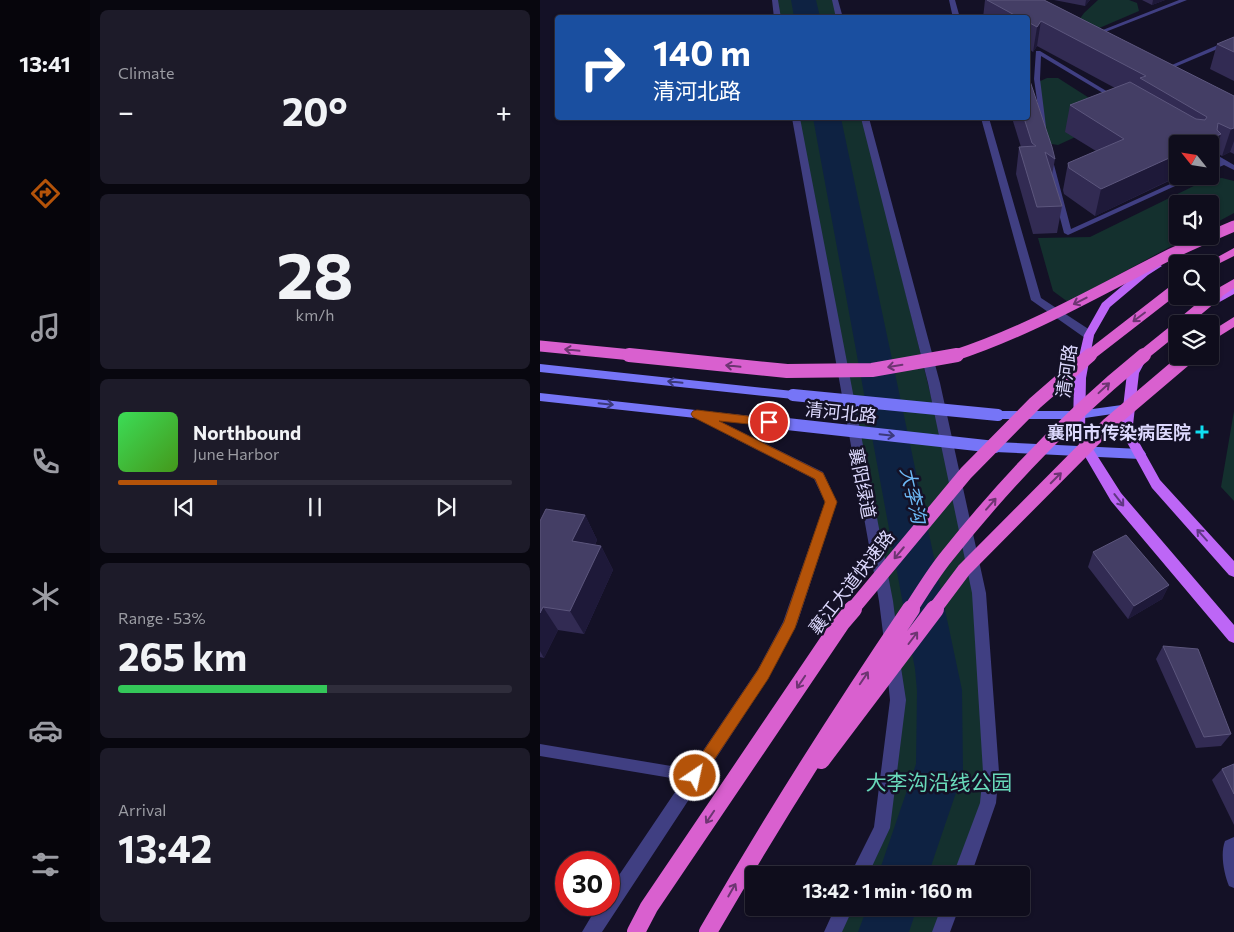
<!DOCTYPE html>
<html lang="en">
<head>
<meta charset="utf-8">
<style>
  :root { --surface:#0f0d1c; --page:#1d1b29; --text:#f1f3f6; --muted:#9b9ca3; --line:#2f2d3b; --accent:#b45309 }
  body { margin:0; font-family:Commissioner,"Noto Sans SC",sans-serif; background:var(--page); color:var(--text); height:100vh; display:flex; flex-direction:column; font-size:19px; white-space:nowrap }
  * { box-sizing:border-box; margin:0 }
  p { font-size:16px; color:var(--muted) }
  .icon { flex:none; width:28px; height:28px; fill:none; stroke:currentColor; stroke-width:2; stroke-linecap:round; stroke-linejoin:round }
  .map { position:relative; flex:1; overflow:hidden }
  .drawer { display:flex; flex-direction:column; gap:10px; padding:10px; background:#08070f; width:450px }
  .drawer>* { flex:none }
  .guide { position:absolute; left:15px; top:15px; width:475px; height:105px; border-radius:5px; box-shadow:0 1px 4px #0004,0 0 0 1px var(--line); background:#1a4fa0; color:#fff; overflow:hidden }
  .needle { width:32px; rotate:300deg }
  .buttons { position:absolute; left:629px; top:135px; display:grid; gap:10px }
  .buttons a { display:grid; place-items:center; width:50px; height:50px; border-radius:5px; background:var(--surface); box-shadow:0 1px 4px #0004,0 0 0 1px var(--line); font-size:25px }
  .speed { position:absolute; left:15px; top:851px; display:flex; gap:10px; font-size:25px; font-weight:700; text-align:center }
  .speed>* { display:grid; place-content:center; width:65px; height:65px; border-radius:50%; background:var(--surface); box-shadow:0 1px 4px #0004,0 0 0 1px var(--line); line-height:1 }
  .speed .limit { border:8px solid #d22; background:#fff; color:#111 }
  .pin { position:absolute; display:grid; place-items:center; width:42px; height:42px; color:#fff; margin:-21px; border:2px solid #fff; border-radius:50%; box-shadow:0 1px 5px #0007 }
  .me { position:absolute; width:55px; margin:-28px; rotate:34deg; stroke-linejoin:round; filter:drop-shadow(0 0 4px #0008) }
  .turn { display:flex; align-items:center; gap:18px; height:105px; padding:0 15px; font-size:22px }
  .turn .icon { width:65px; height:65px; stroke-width:2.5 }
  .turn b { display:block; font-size:35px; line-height:42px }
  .big { font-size:38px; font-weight:700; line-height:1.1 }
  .drawer .widget { flex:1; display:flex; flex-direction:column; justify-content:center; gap:8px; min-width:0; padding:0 18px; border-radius:8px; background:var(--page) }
  .drawer .dial { align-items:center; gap:0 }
  .dial b { font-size:65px; line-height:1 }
  .song { display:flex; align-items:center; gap:15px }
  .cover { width:60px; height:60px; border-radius:8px; background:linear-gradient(135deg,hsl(130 70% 55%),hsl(100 70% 35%)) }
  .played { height:5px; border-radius:2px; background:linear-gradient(90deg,var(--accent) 25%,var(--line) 25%) }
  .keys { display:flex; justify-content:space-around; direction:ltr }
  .heat { display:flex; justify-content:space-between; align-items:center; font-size:28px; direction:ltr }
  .charge { height:8px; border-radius:4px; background:linear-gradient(90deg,#34c759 53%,var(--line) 0) }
  .trip { position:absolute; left:205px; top:866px; width:285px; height:50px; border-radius:5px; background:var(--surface); box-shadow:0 1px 4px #0004,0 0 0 1px var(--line); font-weight:700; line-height:50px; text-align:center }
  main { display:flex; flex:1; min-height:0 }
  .tab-bar { display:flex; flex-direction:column; width:90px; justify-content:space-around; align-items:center; background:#06050b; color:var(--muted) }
  .tab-bar .icon { width:35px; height:35px }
  .tab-bar .active { color:var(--accent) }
  .tab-bar b { font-size:22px; color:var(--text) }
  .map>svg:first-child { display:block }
  .green { fill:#14302e }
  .water { fill:#0e2242 }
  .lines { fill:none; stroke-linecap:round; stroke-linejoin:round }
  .service { fill:#403f82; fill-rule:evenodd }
  .minor { fill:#403f82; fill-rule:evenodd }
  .tertiary { fill:#403f82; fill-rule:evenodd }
  .secondary { fill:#7675f7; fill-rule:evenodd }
  .primary { fill:#bd66f6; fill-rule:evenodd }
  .trunk { fill:#d960cf; fill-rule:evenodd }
  .secondary-bridge { stroke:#7675f7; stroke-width:12 }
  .trunk-bridge-far2 { stroke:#d960cf; stroke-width:11 }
  .trunk-bridge-far1 { stroke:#d960cf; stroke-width:14 }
  .trunk-bridge { stroke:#d960cf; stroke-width:18 }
  .wall { fill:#322b53 }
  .shaded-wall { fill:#1e1939 }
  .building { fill:#443e65; stroke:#5c567d }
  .oneway { stroke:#6d3572 }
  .oneway2 { stroke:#3b397a }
  .oneway3 { stroke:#603784 }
  .route { fill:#b45309; stroke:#753606 }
  .poi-dot { fill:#10dff1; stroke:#141126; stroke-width:2 }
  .labels { text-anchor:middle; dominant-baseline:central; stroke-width:5; stroke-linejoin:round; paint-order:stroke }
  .street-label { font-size:18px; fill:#dcd8fd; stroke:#141126 }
  .poi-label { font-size:18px; font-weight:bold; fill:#dcd8fd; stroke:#141126; text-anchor:end }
  .water-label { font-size:19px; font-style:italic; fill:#6db9f6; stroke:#141126 }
  .near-park-label { font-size:21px; fill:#68d9ba; stroke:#141126 }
</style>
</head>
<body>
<main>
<nav class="tab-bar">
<b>13:41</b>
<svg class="icon active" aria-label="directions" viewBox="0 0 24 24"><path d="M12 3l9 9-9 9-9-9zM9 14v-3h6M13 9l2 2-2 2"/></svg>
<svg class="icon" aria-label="music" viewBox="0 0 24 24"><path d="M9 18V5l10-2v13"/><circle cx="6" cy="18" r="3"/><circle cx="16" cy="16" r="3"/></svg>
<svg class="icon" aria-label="phone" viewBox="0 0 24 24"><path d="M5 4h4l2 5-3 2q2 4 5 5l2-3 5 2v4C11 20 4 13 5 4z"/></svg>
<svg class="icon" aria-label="climate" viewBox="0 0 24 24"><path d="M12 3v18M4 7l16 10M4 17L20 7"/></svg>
<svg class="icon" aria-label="car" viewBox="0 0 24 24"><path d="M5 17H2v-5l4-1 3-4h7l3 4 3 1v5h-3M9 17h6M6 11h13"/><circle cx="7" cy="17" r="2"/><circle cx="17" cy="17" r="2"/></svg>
<svg class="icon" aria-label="filters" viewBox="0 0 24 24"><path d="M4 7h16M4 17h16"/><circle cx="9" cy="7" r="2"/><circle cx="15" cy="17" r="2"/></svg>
</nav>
<section class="drawer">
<div class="widget"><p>Climate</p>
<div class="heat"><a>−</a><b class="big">20°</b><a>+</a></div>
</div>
<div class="widget dial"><b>28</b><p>km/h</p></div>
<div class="widget">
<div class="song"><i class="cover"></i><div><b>Northbound</b><p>June Harbor</p></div></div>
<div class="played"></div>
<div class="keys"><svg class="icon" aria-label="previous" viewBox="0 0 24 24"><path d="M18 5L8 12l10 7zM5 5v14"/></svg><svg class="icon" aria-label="pause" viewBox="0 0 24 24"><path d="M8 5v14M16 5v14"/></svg><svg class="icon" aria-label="next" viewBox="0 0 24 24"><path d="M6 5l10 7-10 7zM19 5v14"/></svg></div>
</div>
<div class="widget"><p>Range · 53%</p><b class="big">265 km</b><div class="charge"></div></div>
<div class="widget"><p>Arrival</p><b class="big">13:42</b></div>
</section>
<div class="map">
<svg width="694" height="932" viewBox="0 0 694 932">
  <rect width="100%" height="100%" fill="#141126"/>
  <path class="green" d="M 235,0 L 294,0 L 298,17 L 238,17 Z
    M 558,0 L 589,0 L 597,3 L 599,11 L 557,29 L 536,24 L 544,13 Z
    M 507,78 L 518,78 L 579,117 L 518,145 L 505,143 L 498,82 Z
    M 256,118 L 323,118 L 439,593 L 451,772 L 422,875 L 319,875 L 342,828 L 358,700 L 326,503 Z
    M 682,178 L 694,181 L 694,213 L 670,226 L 670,204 L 638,204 L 638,236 L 650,236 L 528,302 L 513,291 L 498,238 L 550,237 L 668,179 Z
    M 694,411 L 694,501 L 681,487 Z
    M 304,908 L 410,908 L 401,932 L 293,932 Z"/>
  <path class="water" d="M 251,0 L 276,0 L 280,17 L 254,17 Z
    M 273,118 L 301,118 L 422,690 L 423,772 L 388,875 L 338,875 L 376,764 L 377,691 L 375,669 Z
    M 327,908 L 377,908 L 369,932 L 318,932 Z"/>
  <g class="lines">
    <path class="service" d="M 639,0 L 647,0 L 555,36 L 550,35 Z
      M 694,38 L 694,42 L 623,72 L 618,71 Z
      M 496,51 L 500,51 L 578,98 L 573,99 L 501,56 L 500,79 L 506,127 L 501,128 L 494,79 Z
      M 670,151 L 694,165 L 694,170 L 684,165 L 670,171 L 670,166 L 679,162 L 670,156 Z
      M 509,159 L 513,161 L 531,229 L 648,176 L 657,176 L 528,235 L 524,233 L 505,161 Z
      M 0,744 L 155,770 L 160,771 L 161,776 L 160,781 L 155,782 L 0,756 Z
      M 694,837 L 694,888 L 689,886 C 684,874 680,854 685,841 Z"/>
    <path class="minor" d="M 232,0 L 238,0 L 241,18 L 234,18 Z
      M 292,0 L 298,0 L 303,18 L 296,18 Z
      M 252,118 L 260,118 L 353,601 L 358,641 L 356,646 L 351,648 L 346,646 L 344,641 L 339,601 Z
      M 321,118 L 329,118 L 400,383 L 446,593 L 459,772 L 456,803 L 431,875 L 413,875 L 440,803 L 443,772 L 432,593 L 388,383 Z
      M 157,410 L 283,472 L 297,502 L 257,624 L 228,679 L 62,932 L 42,932 L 58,905 L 69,905 L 69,890 L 218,669 L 243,622 L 285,502 L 274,479 L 153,417 L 151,414 Z
      M 353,654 L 358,656 L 360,661 L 366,700 L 350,828 L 328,875 L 310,875 L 334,827 L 350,700 L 346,661 L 348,656 Z
      M 295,908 L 313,908 L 302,932 L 284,932 Z
      M 401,908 L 419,908 L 410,932 L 392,932 Z"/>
    <path class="tertiary" d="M 409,0 L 415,0 L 420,18 L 413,18 Z
      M 441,118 L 449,118 L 501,298 L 553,332 L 554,335 L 553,338 L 545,338 L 491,300 Z"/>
    <path class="secondary" d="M 0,364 L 253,391 L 259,395 L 253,399 L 0,372 Z
      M 0,393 L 247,420 L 253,424 L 247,428 L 0,401 Z
      M 589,404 L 595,408 L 593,411 L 538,419 L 458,419 L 452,415 L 458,411 L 538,411 Z
      M 455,442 L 600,449 L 604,451 L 606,454 L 604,457 L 600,459 L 455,452 L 451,450 L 449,447 L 451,444 Z"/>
    <path class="primary" d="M 617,263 L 622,266 L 608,275 L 570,307 L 554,335 L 546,378 L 545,430 L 553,449 L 581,493 L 694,625 L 694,643 L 689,641 L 571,501 L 543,453 L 533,430 L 534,378 L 544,335 L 562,303 L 600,271 Z
      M 694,286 L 694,294 L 676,304 L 668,304 L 667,302 L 668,300 Z
      M 601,354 L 607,358 L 599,373 L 593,425 L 595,435 L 620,480 L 694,561 L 694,577 L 689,575 L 612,488 L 583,435 L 581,425 L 587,373 L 597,355 Z"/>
    <path class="trunk" d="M 694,248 L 694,256 L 670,268 L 670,264 L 665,264 Z
      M 694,279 L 694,288 L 681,297 L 673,297 L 671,294 L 673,291 Z
      M 694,317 L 694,327 L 670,342 L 670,332 Z"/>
    <path class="secondary-bridge" d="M 253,395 L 458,415
      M 247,424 L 455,447"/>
    <path class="trunk-bridge-far2" d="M 641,324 L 677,294
      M 0,346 L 102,356
      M 413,356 C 490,331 559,290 631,254 C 652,244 673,235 694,226
      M 549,356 L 638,287
      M 602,356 L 638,327"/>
    <path class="trunk-bridge-far1" d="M 89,355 L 247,371 L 332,370 L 417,355
      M 312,610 L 426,473 L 495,403 L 550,355
      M 370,610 C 382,592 393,573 407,556 C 465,483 531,414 604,355
      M 394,610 L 424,570 L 569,424 L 649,356"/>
    <path class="trunk-bridge" d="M 281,760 L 395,609
      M 96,932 L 109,907 L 301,623 L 313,609
      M 168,932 C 232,821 300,714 371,609"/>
  </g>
  <path class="wall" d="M 445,0 L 504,0 L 694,96 L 694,154 L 690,152 L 682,156 L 675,152 L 673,160 L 555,216 L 524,194 L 523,190 L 528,163 L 556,151 L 525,132 L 530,105 L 575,88 L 497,46 L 493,52 L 488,48 L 488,18 L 443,18 Z
    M 514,0 L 550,0 L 545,6 Z
    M 602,0 L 625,0 L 612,5 Z
    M 694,37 L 694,81 L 670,69 L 677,44 Z
    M 472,118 L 488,118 L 515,159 L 512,175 L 522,206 L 517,233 L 493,234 L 476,174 L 479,147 L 481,147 Z
    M 45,515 L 57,540 L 55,545 L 61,546 L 73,570 L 44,634 L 18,630 L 4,658 L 0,657 L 0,521 Z
    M 553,552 L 629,585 L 622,599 L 588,619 L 548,567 Z
    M 623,646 L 691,734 L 681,746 L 656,748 L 616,659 Z
    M 694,764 L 694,825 L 672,780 L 682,769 Z"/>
  <path class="shaded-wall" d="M 546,0 L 550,0 L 545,6 Z
    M 613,0 L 625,0 L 612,5 Z
    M 501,21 L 497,46 L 493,52 L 497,27 Z
    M 694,128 L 694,141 L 690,152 L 682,156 L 691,129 Z
    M 681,134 L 673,160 L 670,161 L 670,144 L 659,144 Z
    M 638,154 L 638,176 L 555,216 L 561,189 Z
    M 45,515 L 57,540 L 45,566 L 32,541 Z
    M 61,546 L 73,570 L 44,634 L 30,611 Z
    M 629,585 L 622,599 L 588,619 L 594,606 Z
    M 3,607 L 18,630 L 4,658 L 0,651 L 0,613 Z"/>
  <path class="building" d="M 447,0 L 504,0 L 694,96 L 694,128 L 691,129 L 678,123 L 677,130 L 681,134 L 659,144 L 638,144 L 638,154 L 561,189 L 529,168 L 528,163 L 584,139 L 530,105 L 590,82 L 656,119 L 665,120 L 667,117 L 600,78 L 606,76 L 501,21 L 497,27 L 488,22 L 488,18 L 480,18 Z
    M 694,37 L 694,52 L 677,44 Z
    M 488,75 L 512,147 L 515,159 L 505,152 L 522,206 L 497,207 L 479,147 L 496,146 L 492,143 L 484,118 L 488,118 Z
    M 6,509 L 45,515 L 32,541 L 61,546 L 30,611 L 3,607 L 0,613 L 0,521 Z
    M 586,535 L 629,585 L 594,606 L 553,552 Z
    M 623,646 L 658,649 L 691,734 L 664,737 Z
    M 694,764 L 694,794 L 682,769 Z"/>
  <defs><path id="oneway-shaft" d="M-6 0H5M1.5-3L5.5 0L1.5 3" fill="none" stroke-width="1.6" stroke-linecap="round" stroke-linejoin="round" transform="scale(1.25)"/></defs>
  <g class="oneway">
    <use href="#oneway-shaft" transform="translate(540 301) rotate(153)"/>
    <use href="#oneway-shaft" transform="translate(599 317) rotate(143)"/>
    <use href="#oneway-shaft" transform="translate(32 350) rotate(-174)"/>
    <use href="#oneway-shaft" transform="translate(193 366) rotate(-174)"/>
    <use href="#oneway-shaft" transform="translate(355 366) rotate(171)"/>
    <use href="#oneway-shaft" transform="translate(564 388) rotate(-43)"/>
    <use href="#oneway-shaft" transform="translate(516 478) rotate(-45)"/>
    <use href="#oneway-shaft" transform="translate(451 504) rotate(-49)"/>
    <use href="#oneway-shaft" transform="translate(359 553) rotate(130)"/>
    <use href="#oneway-shaft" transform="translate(373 638) rotate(-53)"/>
    <use href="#oneway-shaft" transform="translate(324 678) rotate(-56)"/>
    <use href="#oneway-shaft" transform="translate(261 682) rotate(124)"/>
    <use href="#oneway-shaft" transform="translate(170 817) rotate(124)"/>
    <use href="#oneway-shaft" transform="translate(192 890) rotate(-60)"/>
  </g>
  <g class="oneway2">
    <use href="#oneway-shaft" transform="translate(135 382) rotate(-174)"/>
    <use href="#oneway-shaft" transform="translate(66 404) rotate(6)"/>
    <use href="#oneway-shaft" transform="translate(347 435) rotate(6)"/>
  </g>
  <g class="oneway3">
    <use href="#oneway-shaft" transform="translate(579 500) rotate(52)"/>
    <use href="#oneway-shaft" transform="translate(662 535) rotate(-132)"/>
  </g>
  <path class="route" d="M 157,410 L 233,419 L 234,422 L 229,426 L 179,421 L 283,473 L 297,502 L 255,628 L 228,679 L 160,781 L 155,784 L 150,781 L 148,776 L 150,771 L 218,670 L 244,622 L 285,502 L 275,479 L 153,417 L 151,414 L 153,411 Z"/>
  <path class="poi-dot" d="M659.5 424.5h5v5h5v5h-5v5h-5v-5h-5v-5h5z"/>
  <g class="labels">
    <g class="street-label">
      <text transform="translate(526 371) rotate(-82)">清河路</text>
      <text transform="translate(301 412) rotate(6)">清河北路</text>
      <text transform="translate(323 483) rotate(79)">襄阳绿道</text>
      <text transform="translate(311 582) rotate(-52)">襄江大道快速路</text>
    </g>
    <g class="poi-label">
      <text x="651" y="432">襄阳市传染病医院</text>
    </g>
    <g class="water-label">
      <text transform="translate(374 495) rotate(77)">大李沟</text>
    </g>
    <g class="near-park-label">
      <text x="399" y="781">大李沟沿线公园</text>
    </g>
  </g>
</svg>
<div class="buttons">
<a><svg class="needle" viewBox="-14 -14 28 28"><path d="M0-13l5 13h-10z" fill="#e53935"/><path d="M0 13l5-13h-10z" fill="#9b9ca3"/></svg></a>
<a><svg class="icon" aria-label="sound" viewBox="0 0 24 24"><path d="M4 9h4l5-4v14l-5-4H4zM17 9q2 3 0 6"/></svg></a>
<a><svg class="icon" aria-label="search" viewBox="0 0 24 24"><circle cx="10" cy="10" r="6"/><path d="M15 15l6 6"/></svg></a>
<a><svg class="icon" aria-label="layers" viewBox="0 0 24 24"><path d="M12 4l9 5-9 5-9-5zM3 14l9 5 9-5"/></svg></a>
</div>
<div class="speed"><div class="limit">30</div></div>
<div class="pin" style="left:229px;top:422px;background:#d93025"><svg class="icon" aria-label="arrive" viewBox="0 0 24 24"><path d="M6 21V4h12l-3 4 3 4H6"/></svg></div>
<svg class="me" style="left:155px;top:776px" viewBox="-20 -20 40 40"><circle r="17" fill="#b45309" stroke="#fff" stroke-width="3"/><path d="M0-11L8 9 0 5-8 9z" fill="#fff"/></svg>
<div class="trip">13:42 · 1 min · 160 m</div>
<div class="guide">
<div class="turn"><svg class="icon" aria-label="right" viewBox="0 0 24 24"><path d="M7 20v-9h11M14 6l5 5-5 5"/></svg><div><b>140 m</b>清河北路</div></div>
</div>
</div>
</main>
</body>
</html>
